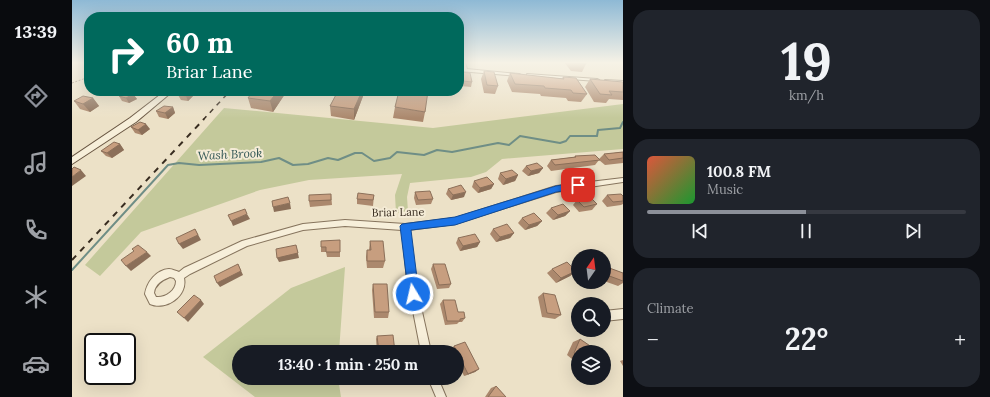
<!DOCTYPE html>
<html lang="en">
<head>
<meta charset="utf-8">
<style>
  :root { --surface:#171b24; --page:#20242c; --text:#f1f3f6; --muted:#9ea1a6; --line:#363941; --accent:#8c9099 }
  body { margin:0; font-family:Lora,serif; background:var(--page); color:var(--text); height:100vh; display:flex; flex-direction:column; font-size:15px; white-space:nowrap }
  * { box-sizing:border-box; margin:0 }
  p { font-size:13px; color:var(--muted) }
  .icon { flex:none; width:22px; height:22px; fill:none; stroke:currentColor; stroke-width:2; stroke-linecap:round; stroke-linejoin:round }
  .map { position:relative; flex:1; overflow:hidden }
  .side { display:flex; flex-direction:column; gap:10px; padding:10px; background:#0d0f14; width:367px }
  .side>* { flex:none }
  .guide { position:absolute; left:12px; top:12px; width:380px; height:84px; border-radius:16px; box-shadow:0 4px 16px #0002; background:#00695c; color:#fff; overflow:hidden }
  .needle { width:26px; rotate:14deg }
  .fabs { position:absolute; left:499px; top:249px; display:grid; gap:8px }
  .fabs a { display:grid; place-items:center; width:40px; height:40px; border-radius:50%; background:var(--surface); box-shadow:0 4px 16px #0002; font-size:20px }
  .speed { position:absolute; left:12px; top:333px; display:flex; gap:8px; font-size:20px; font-weight:700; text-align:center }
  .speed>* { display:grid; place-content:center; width:52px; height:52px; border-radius:50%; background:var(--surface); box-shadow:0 4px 16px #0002; line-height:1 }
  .speed .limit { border:2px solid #111; border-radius:6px; background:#fff; color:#111 }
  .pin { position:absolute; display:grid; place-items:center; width:34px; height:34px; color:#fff; margin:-17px; border-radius:8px; box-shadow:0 2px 6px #0006 }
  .me { position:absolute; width:44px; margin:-22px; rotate:351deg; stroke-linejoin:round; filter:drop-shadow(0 0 3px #0008) }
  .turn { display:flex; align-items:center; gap:14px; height:84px; padding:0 16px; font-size:18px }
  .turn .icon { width:52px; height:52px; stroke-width:2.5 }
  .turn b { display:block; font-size:28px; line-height:34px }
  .big { font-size:30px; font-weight:700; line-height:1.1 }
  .side .tile { flex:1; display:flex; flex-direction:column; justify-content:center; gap:6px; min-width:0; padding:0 14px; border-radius:16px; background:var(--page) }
  .side .dial { align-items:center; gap:0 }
  .dial b { font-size:52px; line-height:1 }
  .song { display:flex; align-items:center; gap:12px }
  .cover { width:48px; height:48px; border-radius:6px; background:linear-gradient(135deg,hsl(10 70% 55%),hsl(130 70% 35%)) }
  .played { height:4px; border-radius:2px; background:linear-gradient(90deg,var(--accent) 50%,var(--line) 50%) }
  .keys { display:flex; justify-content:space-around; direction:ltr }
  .heat { display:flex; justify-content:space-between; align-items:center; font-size:22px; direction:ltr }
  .trip { position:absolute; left:160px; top:345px; width:232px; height:40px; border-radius:20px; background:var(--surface); box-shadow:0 4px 16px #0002; font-weight:700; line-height:40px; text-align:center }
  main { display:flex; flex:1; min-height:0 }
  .tabs { display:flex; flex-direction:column; width:72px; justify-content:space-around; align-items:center; background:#090b0e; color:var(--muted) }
  .tabs .icon { width:28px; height:28px }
  .tabs .current { color:var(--accent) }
  .tabs b { font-size:18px; color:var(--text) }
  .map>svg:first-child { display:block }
  .green { fill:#c4c99b }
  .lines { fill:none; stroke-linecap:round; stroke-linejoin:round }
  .stream { stroke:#6f8e86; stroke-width:2 }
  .street-casing { stroke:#86745d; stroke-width:2 }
  .secondary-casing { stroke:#685541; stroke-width:2 }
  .path { stroke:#86745d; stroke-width:1; stroke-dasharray:2 1.5; stroke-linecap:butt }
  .street { fill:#f7efda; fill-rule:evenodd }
  .secondary { fill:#f7efda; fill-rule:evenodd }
  .rail-far1 { stroke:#382c20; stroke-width:1.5; stroke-dasharray:5 5; stroke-linecap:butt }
  .rail { stroke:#382c20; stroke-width:2; stroke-dasharray:6 6; stroke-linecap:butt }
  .wall { fill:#ab886d }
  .shaded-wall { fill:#8b6f59 }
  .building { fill:#c79e7f; stroke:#8b6f59 }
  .route { fill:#1a73e8; stroke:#114b97 }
  .labels { text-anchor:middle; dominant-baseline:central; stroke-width:4; stroke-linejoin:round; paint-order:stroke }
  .street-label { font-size:11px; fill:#382c20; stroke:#f4ebd6 }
  .water-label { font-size:12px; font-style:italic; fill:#315654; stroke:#f4ebd6 }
</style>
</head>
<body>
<main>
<nav class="tabs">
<b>13:39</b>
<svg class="icon current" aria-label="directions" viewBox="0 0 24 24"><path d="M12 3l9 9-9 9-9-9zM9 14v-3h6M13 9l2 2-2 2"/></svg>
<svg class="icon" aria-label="music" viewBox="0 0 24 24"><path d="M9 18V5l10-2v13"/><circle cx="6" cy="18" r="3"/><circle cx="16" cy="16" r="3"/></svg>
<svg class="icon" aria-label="phone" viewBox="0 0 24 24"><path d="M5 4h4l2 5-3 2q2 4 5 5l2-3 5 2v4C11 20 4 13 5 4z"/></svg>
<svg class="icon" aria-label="climate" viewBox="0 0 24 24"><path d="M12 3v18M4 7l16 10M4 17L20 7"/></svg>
<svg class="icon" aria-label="car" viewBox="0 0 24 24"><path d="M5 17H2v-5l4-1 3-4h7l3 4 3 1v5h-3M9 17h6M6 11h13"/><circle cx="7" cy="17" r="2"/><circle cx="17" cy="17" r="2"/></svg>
</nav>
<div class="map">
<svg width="551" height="397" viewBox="0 0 551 397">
  <rect width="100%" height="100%" fill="#ece1c7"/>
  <path class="green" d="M 551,104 L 551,149 L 430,159 L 414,172 L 399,177 L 338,183 L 335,197 L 336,212 L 324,213 L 323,195 L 330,174 L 237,180 L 188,190 L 69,232 L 28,276 L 13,265 L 152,108 L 361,128 Z
    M 273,267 L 267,352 L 167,352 L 167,378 L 266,378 L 269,397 L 183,397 L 131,357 L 219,288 Z"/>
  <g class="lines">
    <path class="stream" d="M 0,270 L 96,165 L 107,163 L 127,165 L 189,162 L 207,158 L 221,165 L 236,164 L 256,158 L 266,160 L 283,153 L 290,153 L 302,161 L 318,158 L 325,152 L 352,155 L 365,150 L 380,152 L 426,143 L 437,145 L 448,136 L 488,143 L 494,141 L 498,136 L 525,136 L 526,130 L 548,128 L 551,122"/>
    <g class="street-casing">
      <path id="street" d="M 389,62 L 393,62 L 395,69 L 447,74 L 449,75 L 447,76 L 387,71 L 387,69 L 390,69 Z
        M 455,74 L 525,79 L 527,80 L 525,81 L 457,76 L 455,76 Z
        M 533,80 L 551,81 L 551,83 L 535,82 L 533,81 Z
        M 551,178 L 551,182 L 484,192 L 383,224 L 337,230 L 343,280 L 359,352 L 349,352 L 335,280 L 330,230 L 273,226 L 231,230 L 175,246 L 118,274 L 112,278 C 116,296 94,311 78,304 L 73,294 C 75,282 84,270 97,269 C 100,269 104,271 107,272 L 112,268 L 170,241 L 231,224 L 273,220 L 333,224 L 383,218 L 484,186 ZM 98,277 L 102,278 L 104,281 C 104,291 93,298 84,297 L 82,293 C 83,284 90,280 98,277 Z
        M 551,309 L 551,319 L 532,321 L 532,311 Z
        M 356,378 L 366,378 L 374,397 L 364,397 Z"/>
    </g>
    <g class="secondary-casing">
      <path id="secondary" d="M 93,91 L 101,91 L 64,122 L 0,164 L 0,157 L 58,118 Z"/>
    </g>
    <path class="path" d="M 0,83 L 17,77"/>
    <use href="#street" class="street"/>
    <use href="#secondary" class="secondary"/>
    <path class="rail-far1" d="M 131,120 L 158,91"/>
    <path class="rail" d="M 0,260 L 132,119"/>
  </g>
  <path class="wall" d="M 457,62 L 475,62 L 474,63 Z
    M 492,62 L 513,62 L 514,64 L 510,72 L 499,71 Z
    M 412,71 L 426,86 L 423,94 L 412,93 L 409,79 Z
    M 389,72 L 400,82 L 399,87 L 389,86 L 387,78 Z
    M 438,73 L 490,79 L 491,77 L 515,94 L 509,102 L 496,101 L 494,98 L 469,96 L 468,94 L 440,92 L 435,81 Z
    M 518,79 L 551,82 L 551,100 L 537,99 L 534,103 L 522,102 L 513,87 Z
    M 181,91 L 215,91 L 201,112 L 179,108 L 176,98 Z
    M 266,91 L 293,91 L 282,120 L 259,116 L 258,106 Z
    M 61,94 L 65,99 L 57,103 L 50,101 L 47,96 Z
    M 106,95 L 121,96 L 116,101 L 109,100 Z
    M 21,98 L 27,106 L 18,112 L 8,109 L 2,101 Z
    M 101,107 L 103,113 L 96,119 L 87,117 L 84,111 Z
    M 323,107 L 353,112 L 351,122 L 321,118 Z
    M 59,127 L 78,129 L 70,135 L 63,133 Z
    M 48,144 L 52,150 L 40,158 L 34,156 L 29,151 Z
    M 551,152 L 551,163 L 533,165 L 527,160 L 523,165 L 479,171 L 475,166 L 479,160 L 502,157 L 503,156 L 527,159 L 532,154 Z
    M 454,166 L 471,168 L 467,173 L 456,176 L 450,171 Z
    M 428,173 L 446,175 L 443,181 L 431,185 L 426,179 Z
    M 402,181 L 422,184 L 419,189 L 406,193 L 400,187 Z
    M 376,189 L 392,197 L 379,200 L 374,194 Z
    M 343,192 L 361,199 L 359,204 L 344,205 L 342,198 Z
    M 259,194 L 260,205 L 238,207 L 237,201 Z
    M 302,195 L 301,206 L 285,204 L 285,199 Z
    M 535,195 L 551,196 L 551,204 L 549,205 L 535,207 L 530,201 Z
    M 505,200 L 525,204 L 520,210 L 507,212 L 501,205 Z
    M 479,208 L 498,211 L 493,216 L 481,220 L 474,213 Z
    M 450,218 L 470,221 L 465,226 L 453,230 L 446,223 Z
    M 421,229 L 442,233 L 438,238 L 424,242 L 418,234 Z
    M 386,238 L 408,242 L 405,247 L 388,251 L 384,243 Z
    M 268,240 L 268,257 L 255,257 L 254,252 L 249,252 L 249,247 Z
    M 298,241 L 313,261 L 311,268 L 295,268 L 294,257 L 295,250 L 297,250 Z
    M 361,264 L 379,284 L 377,288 L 365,289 L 359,269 Z
    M 532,266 L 551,273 L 551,283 L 546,286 L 532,281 Z
    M 480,269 L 504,271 L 498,276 L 484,283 L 475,273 Z
    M 301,284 L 317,312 L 316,318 L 302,318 L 300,290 Z
    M 471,293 L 489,315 L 483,319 L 470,317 L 466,297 Z
    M 371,300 L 393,318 L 390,322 L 387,322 L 385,324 L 373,325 L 368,304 Z
    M 305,336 L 323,352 L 305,352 L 304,339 Z
    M 508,339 L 506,352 L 506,363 L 505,363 L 495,355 L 501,342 Z
    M 382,346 L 407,369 L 403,372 L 392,376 L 385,361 L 385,352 L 380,352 L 379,349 Z
    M 551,360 L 551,366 L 548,361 Z
    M 424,386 L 434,397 L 413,397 L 419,388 Z"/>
  <path class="shaded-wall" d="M 119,91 L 121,96 L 116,101 L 114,96 Z
    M 206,91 L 215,91 L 201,112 L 198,101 Z
    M 290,91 L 293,91 L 282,120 L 282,109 Z
    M 61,94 L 65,99 L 57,103 L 54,98 Z
    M 21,98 L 27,106 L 18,112 L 11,104 Z
    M 101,107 L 103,113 L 96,119 L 93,113 Z
    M 74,124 L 78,129 L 70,135 L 66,130 Z
    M 48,144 L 52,150 L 40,158 L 35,153 Z
    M 471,168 L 467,173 L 456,176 L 459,171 Z
    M 9,170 L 14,176 L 0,186 L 0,177 Z
    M 446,175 L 443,181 L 431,185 L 434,179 Z
    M 422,184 L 419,189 L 406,193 L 408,188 Z
    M 394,192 L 392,197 L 379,200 L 381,195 Z
    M 218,203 L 219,209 L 202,212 L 201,207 Z
    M 498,211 L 493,216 L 481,220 L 486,215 Z
    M 175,214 L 178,219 L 161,226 L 159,221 Z
    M 470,221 L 465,226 L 453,230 L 457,225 Z
    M 123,229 L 129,240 L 111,249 L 107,244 Z
    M 442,233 L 438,238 L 424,242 L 428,237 Z
    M 408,242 L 405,247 L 388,251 L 391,246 Z
    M 224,245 L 227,258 L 207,262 L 205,258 Z
    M 75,252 L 79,256 L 59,271 L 54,266 Z
    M 166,264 L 171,275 L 148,287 L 145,283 Z
    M 504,271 L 498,276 L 484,283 L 489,278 Z
    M 129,300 L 132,304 L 116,322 L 112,318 Z
    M 407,369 L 403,372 L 392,376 L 396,374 Z"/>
  <path class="building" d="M 502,62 L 513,62 L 514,64 L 503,63 Z
    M 412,71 L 422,72 L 426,86 L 415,85 Z
    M 389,72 L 398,73 L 400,82 L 391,81 Z
    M 438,73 L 492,79 L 491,77 L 504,78 L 515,94 L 501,93 L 499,90 L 473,88 L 472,86 L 443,84 Z
    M 518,79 L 551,82 L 551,92 L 537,91 L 540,95 L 528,94 Z
    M 54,91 L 61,94 L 54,98 L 47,96 Z
    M 110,91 L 119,91 L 114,96 L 106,95 Z
    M 181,91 L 206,91 L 198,101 L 176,98 Z
    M 266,91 L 290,91 L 282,109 L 258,106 Z
    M 327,91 L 356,91 L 353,112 L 323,107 Z
    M 11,96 L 21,98 L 11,104 L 2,101 Z
    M 92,106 L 101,107 L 93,113 L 84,111 Z
    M 68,122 L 74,124 L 66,130 L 59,127 Z
    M 42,142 L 48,144 L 35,153 L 29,151 Z
    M 551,152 L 551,158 L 537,160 L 532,154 Z
    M 523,155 L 528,160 L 483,165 L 479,160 L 504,157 L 503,156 Z
    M 465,163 L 471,168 L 459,171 L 454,166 Z
    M 2,167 L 9,170 L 0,177 L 0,169 Z
    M 440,170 L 446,175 L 434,179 L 428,173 Z
    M 415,177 L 422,184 L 408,188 L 402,181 Z
    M 389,185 L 394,192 L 381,195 L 376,189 Z
    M 358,191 L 361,199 L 346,200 L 343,192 Z
    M 286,193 L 302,195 L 301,200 L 285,199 Z
    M 259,194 L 259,200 L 237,201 L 237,195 Z
    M 549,194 L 551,196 L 551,201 L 541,202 L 535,195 Z
    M 216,197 L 218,203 L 201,207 L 200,201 Z
    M 519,198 L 525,204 L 512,207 L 505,200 Z
    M 491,204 L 498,211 L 486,215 L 479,208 Z
    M 173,209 L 175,214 L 159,221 L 156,215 Z
    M 462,213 L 470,221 L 457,225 L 450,218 Z
    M 435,224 L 442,233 L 428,237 L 421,229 Z
    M 123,229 L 126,235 L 107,244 L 104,238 Z
    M 403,234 L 408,242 L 391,246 L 386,238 Z
    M 268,240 L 268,252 L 254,252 L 254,247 L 249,247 L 249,241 Z
    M 298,241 L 311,241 L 313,261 L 295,261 L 295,250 L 299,250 Z
    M 66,245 L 75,252 L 54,266 L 49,260 L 62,251 L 60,249 Z
    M 224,245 L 226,253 L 205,258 L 204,249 Z
    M 495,262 L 504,271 L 489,278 L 480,269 Z
    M 166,264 L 169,271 L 145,283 L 142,276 Z
    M 361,264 L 373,264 L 379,284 L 367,285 Z
    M 532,266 L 551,273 L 551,281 L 532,274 Z
    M 301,284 L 315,284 L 317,312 L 303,312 Z
    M 471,293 L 483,295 L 489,315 L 475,313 Z
    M 122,295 L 129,300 L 112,318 L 105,312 Z
    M 371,300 L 383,300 L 386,312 L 392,312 L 393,318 L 388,319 L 388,321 L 375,321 Z
    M 321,335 L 323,352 L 307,352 L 305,336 Z
    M 508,339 L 527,352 L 506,352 L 506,356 L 502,353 Z
    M 393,342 L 407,369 L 396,374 L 382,346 Z
    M 424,386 L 434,397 L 416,397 Z"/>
  <linearGradient id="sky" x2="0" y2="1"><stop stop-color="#8eb9d5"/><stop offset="0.53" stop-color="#f6f2e6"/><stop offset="1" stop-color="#f6f2e6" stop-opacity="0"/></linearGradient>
  <rect width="551" height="118" fill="url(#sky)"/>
  <path class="route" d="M 506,182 L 510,183 L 510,188 L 484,192 L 383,225 L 339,230 L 347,294 L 345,298 L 341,299 L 337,298 L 328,226 L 330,224 L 383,217 L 484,186 Z"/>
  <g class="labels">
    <g class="street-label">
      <text transform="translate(326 212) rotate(-1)">Briar Lane</text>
    </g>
    <g class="water-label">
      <text transform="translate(158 154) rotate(-3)">Wash Brook</text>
    </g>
  </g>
</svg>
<div class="fabs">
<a><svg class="needle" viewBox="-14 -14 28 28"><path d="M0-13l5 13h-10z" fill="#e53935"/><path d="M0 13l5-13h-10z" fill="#9ea1a6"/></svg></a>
<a><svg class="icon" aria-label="search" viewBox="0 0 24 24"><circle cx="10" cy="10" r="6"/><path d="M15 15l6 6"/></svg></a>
<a><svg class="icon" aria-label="layers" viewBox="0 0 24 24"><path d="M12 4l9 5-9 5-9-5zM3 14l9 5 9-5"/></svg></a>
</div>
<div class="speed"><div class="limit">30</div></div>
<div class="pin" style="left:506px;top:185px;background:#d93025"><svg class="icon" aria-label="arrive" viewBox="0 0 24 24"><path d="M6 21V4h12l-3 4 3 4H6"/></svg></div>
<svg class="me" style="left:341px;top:294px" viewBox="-20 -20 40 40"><circle r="17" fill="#1a73e8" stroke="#fff" stroke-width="3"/><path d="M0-11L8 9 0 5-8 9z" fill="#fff"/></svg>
<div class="trip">13:40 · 1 min · 250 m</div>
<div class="guide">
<div class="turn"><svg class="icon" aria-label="right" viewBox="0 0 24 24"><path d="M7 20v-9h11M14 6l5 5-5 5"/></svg><div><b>60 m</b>Briar Lane</div></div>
</div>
</div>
<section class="side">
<div class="tile dial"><b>19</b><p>km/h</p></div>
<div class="tile">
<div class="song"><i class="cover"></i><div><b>100.8 FM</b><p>Music</p></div></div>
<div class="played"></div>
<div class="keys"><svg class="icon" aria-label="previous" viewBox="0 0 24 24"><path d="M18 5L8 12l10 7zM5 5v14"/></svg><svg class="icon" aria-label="pause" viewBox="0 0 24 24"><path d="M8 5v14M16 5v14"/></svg><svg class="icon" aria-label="next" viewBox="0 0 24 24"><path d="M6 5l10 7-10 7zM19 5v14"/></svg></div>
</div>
<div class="tile"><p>Climate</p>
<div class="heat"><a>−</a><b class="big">22°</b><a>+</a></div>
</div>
</section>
</main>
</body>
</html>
